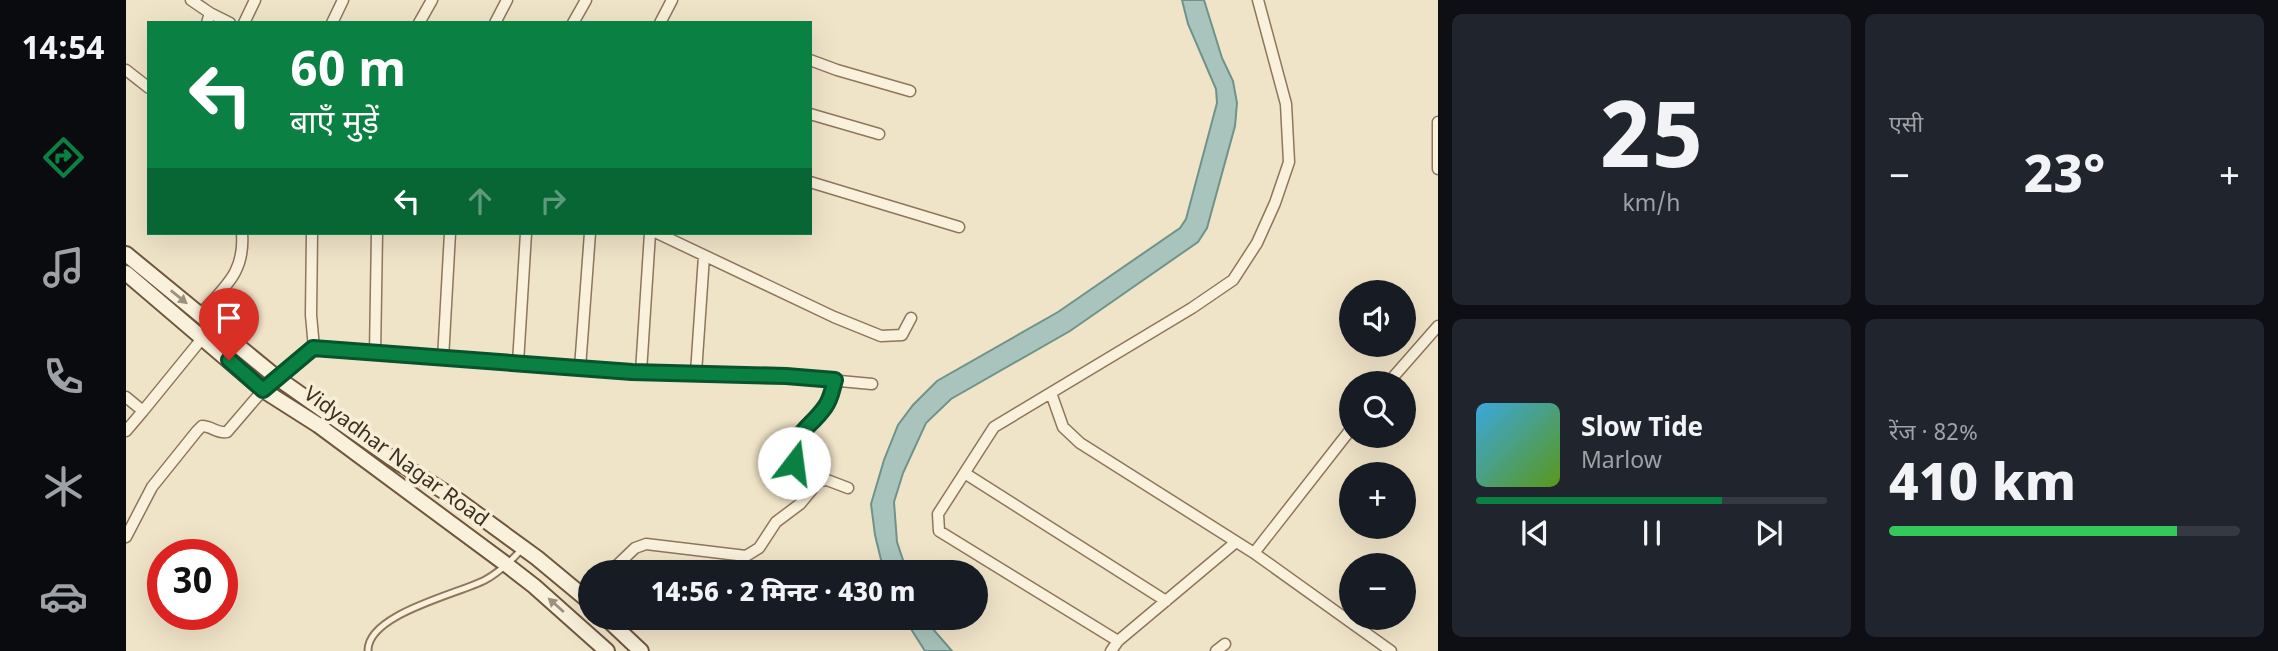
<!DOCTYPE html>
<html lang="hi">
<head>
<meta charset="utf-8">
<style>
  :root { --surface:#171b24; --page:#20242c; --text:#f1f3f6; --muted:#9ea1a6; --line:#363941; --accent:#0b8043 }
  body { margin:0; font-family:Georgia,"Noto Sans Devanagari",serif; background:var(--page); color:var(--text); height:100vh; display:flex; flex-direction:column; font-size:26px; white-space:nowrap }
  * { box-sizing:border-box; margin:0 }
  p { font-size:23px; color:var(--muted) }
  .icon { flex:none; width:38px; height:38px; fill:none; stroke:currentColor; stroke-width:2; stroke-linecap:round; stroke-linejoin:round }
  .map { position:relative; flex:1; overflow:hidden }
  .panel { display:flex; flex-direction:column; gap:14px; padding:14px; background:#0d0f14; width:840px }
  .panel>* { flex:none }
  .banner { position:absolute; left:21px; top:21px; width:665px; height:214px; border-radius:0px; box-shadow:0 7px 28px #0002; background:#0b8043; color:#fff; overflow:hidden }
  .tools { position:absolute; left:1213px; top:280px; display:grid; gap:14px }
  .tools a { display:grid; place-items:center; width:77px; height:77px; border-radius:50%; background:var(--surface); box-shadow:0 7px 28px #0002; font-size:35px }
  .speed { position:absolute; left:21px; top:539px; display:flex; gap:14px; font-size:35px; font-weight:700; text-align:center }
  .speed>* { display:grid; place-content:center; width:91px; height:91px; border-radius:50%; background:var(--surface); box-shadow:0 7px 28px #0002; line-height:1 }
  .speed .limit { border:10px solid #d22; background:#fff; color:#111 }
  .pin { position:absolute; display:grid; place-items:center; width:60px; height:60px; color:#fff; margin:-72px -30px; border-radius:50% 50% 50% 0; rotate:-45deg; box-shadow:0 0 7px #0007 }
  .pin .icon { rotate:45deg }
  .me { position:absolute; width:77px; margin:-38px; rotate:15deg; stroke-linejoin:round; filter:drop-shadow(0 0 5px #0008) }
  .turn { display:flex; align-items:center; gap:24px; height:147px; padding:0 28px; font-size:32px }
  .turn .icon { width:91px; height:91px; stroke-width:2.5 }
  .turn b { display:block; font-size:49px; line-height:60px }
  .lanes { display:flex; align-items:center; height:66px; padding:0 28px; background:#0003; justify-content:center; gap:35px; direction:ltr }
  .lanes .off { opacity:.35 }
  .big { font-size:52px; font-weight:800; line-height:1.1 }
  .panel .card { flex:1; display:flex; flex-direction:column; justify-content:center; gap:10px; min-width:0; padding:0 24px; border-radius:10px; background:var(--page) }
  .panel .dial { align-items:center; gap:0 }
  .dial b { font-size:91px; line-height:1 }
  .song { display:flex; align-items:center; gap:21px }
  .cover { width:84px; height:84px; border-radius:10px; background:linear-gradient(135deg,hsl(200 70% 55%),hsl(90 70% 35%)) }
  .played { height:7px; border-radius:4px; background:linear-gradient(90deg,var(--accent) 70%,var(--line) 70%) }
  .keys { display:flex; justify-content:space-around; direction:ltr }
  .heat { display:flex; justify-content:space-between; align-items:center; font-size:38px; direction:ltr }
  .charge { height:10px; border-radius:5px; background:linear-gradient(90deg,#34c759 82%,var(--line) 0) }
  .panel .tiles { flex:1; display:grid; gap:14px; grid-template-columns:repeat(2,1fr) }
  .trip { position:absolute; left:452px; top:560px; width:410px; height:70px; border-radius:35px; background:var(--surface); box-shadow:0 7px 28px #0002; font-weight:800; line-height:70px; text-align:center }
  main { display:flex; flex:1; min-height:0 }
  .dock { display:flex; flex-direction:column; width:126px; justify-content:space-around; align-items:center; background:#090b0e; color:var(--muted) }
  .dock .icon { width:49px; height:49px }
  .dock .active { color:var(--accent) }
  .dock b { font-size:32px; color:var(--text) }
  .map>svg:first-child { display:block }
  .water { fill:#a9c4bc; stroke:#6f938a; stroke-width:2 }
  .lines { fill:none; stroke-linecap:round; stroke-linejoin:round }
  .lane-casing { stroke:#8d765c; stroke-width:9 }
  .street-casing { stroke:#8d765c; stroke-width:13 }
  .secondary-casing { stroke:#6f573f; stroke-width:18 }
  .lane { stroke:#faf1dc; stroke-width:5 }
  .street { stroke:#faf1dc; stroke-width:10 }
  .secondary { stroke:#faf1dc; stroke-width:14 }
  .oneway { fill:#9c907e }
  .route-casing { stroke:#07532c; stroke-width:18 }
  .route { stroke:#0b8043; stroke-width:12 }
  .labels { text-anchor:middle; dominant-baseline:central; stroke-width:7; stroke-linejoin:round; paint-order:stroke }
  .street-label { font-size:21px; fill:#3d2e20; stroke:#f7eed8 }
</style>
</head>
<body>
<main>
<nav class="dock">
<b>14:54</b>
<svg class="icon active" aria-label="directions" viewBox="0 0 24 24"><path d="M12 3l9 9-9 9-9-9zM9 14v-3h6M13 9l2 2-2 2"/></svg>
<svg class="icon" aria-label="music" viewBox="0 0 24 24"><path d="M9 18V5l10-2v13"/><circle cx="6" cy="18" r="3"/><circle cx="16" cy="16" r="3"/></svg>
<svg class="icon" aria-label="phone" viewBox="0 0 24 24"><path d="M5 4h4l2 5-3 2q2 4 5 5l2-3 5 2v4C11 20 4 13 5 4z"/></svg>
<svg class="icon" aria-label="climate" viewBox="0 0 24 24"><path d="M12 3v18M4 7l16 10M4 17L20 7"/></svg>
<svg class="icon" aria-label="car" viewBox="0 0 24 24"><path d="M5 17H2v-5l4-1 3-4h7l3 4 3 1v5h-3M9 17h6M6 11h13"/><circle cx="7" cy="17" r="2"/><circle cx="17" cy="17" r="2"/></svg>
</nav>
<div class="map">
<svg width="1312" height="651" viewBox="0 0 1312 651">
  <rect width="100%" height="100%" fill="#f0e4c8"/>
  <path class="water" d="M 1056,0 L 1078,0 L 1096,58 L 1107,81 L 1111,103 L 1109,126 L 1081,228 L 1072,242 L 944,331 L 825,399 L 800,423 L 777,473 L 768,502 L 771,542 L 781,572 L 758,572 L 749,535 L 745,504 L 758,460 L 772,425 L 787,405 L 811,381 L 932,312 L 1054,228 L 1060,219 L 1091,103 L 1090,89 L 1062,24 Z
    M 778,618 L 801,618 L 806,628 L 826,651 L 799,651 Z"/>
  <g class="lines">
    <g class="lane-casing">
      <path id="lane" d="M 242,651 C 241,614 332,594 359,580 C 374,572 386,560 397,548"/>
    </g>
    <g class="street-casing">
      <path id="street" d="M 65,0 L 84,13
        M 81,23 L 84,13 L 104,23
        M 118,23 L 129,0
        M 206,23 L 217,0
        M 293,23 L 306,0
        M 369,23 L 381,0
        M 447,23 L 460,0
        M 534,23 L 546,0
        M 684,60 L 711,70 L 784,91
        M 0,70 L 23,88
        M 684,114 L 753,134
        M 1312,122 L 1312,169
        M 684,182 L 833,227
        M 186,233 L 185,315 L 188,348 L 506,372 L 660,376 L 746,384
        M 531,233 L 708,317 L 755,336 L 776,335 L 785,318
        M 74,315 C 99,286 119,273 116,233
        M 249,354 L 251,233
        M 317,359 L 324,233
        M 392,363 L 400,233
        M 454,368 L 464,233
        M 515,372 L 524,233
        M 570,373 L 578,256
        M 1262,383 L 1312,326
        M 925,393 L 937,427 L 954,443 L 1128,553 L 1265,651
        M 0,397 L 17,411 L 87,325
        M 0,431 L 17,411
        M 840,474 L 1040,601
        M 686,487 C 671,471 660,452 675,432 C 682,423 692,417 699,407 C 705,399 706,390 709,380
        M 0,537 L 26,487 L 71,431 L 76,426 C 86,426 91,434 101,432 L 137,390 L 188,348
        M 1128,553 L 1225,429
        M 484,572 L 509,548 L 520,544 L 620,556 L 633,548 L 650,522 L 674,504 L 693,481 L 701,480 L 722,488
        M 992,641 L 813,531 L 812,514 L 868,427 L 1066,308 L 1107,280 L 1131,243 L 1149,203 L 1163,162 L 1160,104 L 1132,0
        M 985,651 L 992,641 L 1110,542
        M 1090,651 L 1099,644"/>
    </g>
    <g class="secondary-casing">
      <path id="secondary" d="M 0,254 L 150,377 L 264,457 L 333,501 L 411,558 L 464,602
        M 0,273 L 137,390 L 192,425 L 381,565 L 408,586 L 481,651
        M 480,618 L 515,651"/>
    </g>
    <use href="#lane" class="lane"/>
    <use href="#street" class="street"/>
    <use href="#secondary" class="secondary"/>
  </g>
  <defs><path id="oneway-solid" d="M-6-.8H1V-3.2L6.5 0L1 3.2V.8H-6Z" transform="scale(1.75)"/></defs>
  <g class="oneway">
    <use href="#oneway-solid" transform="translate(53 297) rotate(39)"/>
    <use href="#oneway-solid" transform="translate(430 605) rotate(-138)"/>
  </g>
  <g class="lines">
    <g class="route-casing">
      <path id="route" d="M 103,360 L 137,390 L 187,348 L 506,372 L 660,376 L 709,380 C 706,390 705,399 699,407 C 682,431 668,429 668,463"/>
    </g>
    <use href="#route" class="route"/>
  </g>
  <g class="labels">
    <g class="street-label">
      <text transform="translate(269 458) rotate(36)">Vidyadhar Nagar Road</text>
    </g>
  </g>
</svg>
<div class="tools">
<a><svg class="icon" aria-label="sound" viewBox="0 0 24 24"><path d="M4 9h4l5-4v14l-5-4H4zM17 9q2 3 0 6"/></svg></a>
<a><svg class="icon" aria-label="search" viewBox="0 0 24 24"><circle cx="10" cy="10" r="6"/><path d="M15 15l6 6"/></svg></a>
<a>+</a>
<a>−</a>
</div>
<div class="speed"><div class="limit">30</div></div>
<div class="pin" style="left:103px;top:360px;background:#d93025"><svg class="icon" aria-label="arrive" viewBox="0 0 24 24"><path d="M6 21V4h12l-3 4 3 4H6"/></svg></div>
<svg class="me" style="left:668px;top:463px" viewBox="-20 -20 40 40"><circle r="19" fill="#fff"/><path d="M0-13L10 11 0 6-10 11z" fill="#0b8043"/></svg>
<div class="trip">14:56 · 2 मिनट · 430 m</div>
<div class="banner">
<div class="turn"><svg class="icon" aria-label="left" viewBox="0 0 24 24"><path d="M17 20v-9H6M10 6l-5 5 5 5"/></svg><div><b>60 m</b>बाएँ मुड़ें</div></div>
<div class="lanes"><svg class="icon" aria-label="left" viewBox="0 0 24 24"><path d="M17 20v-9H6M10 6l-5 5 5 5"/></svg><svg class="icon off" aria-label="ahead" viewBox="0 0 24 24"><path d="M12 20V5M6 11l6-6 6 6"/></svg><svg class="icon off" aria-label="right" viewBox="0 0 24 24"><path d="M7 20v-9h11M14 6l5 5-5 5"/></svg></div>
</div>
</div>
<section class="panel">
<div class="tiles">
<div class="card dial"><b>25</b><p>km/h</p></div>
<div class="card"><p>एसी</p>
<div class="heat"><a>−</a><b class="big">23°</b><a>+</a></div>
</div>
<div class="card">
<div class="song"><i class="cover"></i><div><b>Slow Tide</b><p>Marlow</p></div></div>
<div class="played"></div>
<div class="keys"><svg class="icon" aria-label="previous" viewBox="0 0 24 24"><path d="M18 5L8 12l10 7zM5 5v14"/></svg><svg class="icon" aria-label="pause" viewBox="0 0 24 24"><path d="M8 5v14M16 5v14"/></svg><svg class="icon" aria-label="next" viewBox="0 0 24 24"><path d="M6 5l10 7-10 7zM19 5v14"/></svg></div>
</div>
<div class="card"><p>रेंज · 82%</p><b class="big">410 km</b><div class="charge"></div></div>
</div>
</section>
</main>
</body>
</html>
